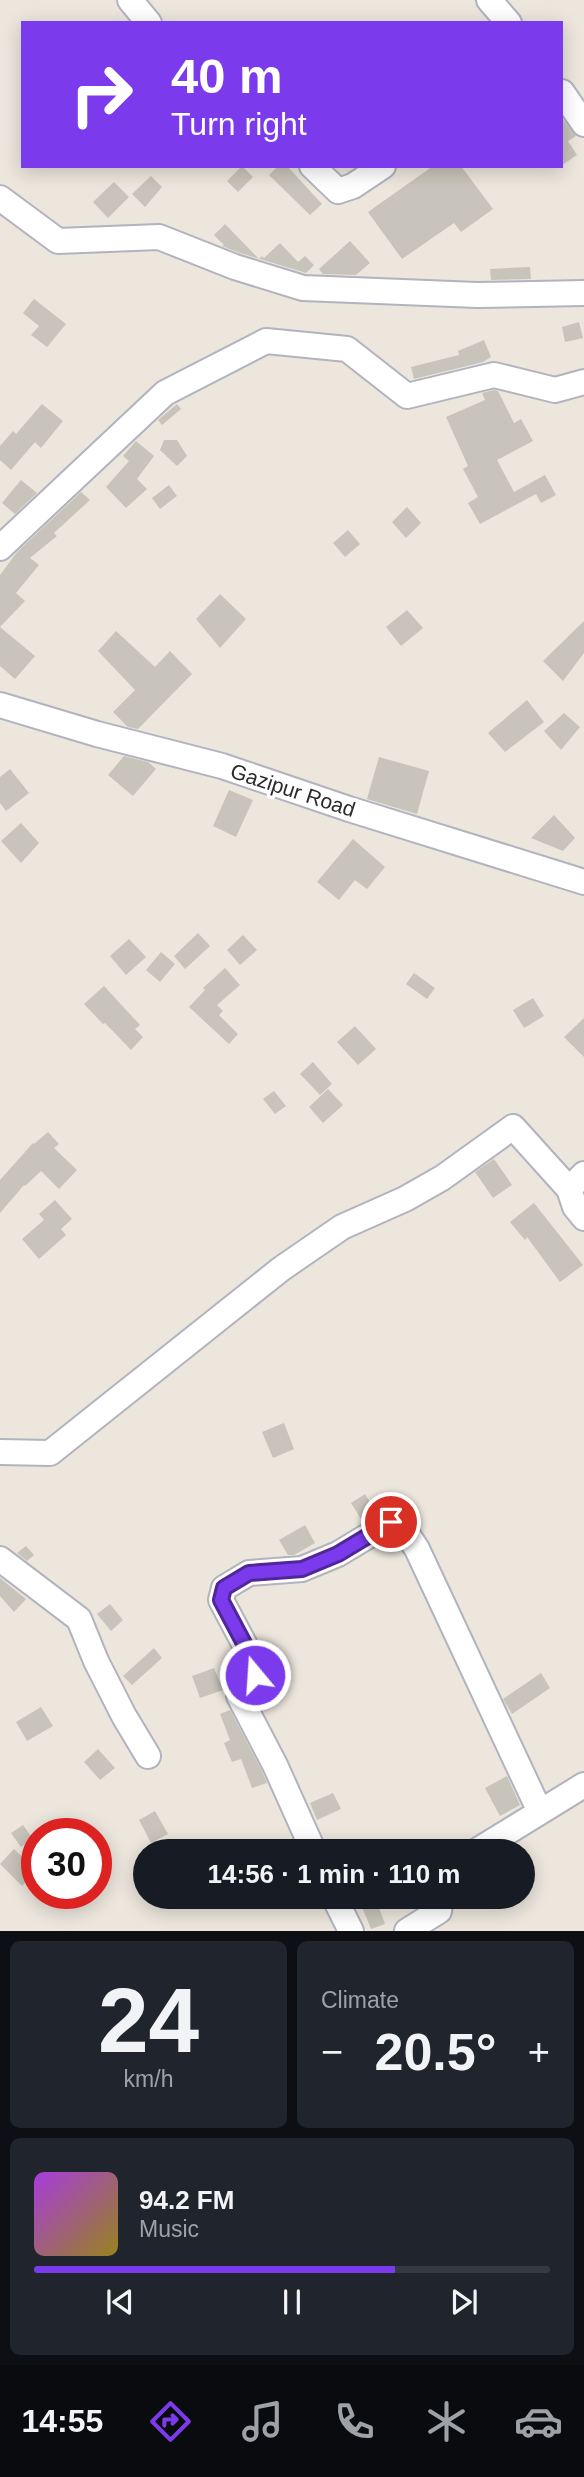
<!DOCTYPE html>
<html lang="en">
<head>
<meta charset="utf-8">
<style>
  :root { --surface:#171b24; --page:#20242c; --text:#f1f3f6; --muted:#9ea1a6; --line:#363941; --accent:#7c3aed }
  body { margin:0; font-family:Arial,sans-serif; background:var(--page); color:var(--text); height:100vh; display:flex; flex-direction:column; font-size:26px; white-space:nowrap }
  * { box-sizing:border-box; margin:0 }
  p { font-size:23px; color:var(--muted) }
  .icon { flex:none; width:38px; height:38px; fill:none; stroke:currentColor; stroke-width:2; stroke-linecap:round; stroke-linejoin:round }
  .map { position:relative; height:1931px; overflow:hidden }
  .side { display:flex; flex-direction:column; gap:10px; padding:10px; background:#0d0f14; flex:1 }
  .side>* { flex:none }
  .guide { position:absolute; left:21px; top:21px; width:542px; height:147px; border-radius:0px; box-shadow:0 4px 18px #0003; background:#7c3aed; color:#fff; overflow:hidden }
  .speed { position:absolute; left:21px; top:1818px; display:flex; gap:14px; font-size:35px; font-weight:700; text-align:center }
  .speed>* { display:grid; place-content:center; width:91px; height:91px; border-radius:50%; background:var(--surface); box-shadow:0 4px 18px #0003; line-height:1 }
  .speed .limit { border:10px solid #d22; background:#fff; color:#111 }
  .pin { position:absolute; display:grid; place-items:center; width:60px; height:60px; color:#fff; margin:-30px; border:4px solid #fff; border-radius:50%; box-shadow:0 2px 7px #0007 }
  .me { position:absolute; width:77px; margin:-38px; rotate:342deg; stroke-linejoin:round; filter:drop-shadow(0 0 5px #0008) }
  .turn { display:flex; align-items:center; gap:24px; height:147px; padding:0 35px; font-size:32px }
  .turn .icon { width:91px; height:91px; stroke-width:2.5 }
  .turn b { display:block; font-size:49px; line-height:60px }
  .big { font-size:52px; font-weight:600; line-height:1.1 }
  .side .widget { flex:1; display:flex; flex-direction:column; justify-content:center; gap:10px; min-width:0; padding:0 24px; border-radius:10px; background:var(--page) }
  .side .dial { align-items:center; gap:0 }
  .dial b { font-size:91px; line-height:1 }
  .song { display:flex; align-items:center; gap:21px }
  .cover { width:84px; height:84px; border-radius:10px; background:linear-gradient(135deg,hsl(280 70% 55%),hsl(50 70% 35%)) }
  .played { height:7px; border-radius:4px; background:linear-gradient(90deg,var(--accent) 70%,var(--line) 70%) }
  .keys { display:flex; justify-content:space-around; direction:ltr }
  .heat { display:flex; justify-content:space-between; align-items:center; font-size:38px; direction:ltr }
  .side .tiles { flex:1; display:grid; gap:10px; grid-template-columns:1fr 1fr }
  .widget:last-child { grid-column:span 2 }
  .trip { position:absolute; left:133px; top:1839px; width:402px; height:70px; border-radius:35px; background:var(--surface); box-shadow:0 4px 18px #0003; font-weight:600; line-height:70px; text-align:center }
  .tab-bar { display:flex; height:112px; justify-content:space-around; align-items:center; background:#090b0e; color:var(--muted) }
  .tab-bar .icon { width:49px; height:49px }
  .tab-bar .selected { color:var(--accent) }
  .tab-bar b { font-size:32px; color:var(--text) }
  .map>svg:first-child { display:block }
  .building { fill:#c8c4bb }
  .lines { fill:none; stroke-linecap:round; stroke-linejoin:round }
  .minor-casing { stroke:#b1b3be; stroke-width:28 }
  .minor { stroke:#fff; stroke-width:24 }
  .route-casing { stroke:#51269a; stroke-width:18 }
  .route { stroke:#7c3aed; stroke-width:12 }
  .labels { text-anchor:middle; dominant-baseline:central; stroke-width:7; stroke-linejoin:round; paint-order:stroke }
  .street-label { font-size:21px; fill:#2b2b2b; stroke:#fff }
</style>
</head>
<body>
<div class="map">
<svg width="584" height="1931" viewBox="0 0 584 1931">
  <rect width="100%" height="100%" fill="#ece6dd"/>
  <path class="building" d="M 562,118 L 576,136 L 568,141 L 577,155 L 562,165 Z
    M 242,166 L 253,177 L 238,192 L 227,181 Z
    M 278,166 L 287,166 L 322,204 L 310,215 L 269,175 Z
    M 433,166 L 461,166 L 493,209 L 461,232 L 454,223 L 402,259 L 368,212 Z
    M 151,176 L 162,187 L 145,207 L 132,194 Z
    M 114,182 L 129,197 L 108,218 L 93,202 Z
    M 225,224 L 259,259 L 262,256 L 264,258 L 280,243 L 298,262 L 305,256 L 314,265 L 306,273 L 240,253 L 222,246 L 224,245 L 214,235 Z
    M 350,241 L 370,263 L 356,275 L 323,274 L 319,269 Z
    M 530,267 L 531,279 L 491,280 L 490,269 Z
    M 34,299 L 66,324 L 47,347 L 31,335 L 39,326 L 23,313 Z
    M 579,322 L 583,338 L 565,342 L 562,327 Z
    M 484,340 L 491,357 L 483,362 L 414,379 L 411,367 L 459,355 L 458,351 Z
    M 494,390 L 498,391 L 514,423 L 521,419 L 533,441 L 497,460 L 514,492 L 545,475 L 556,495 L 541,503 L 536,494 L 480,524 L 468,503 L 478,497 L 463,469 L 468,466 L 446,417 L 485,400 L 482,393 Z
    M 42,404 L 63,421 L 41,448 L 35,442 L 11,470 L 0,460 L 0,446 L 13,431 L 16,434 Z
    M 177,404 L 181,409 L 162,425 L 158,420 Z
    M 164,440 L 177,440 L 187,456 L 177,466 L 160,450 Z
    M 136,441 L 154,456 L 137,479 L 147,489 L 126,508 L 106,487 L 129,461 L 123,456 Z
    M 21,480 L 37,493 L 15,514 L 2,503 Z
    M 169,485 L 177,496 L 160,509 L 152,498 Z
    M 81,492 L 90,500 L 54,533 L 57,536 L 30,558 L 39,565 L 16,593 L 25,601 L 0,627 L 35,656 L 15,679 L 0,666 L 0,575 L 17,552 Z
    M 407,507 L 421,523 L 406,538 L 392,522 Z
    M 348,530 L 360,544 L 345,557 L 333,543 Z
    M 220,594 L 246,619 L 220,648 L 196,619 Z
    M 407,610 L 423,628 L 401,646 L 386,627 Z
    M 584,621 L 584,653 L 563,681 L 543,661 Z
    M 116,631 L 155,667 L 170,651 L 192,674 L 138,729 L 128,727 L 113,712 L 135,690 L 98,651 Z
    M 527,700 L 544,722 L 505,752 L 488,733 Z
    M 564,713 L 580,727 L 561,750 L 544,731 Z
    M 124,756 L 148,762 L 156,769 L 133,796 L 108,775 Z
    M 379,757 L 429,771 L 417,814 L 367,799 Z
    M 10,769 L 29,793 L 6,811 L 0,803 L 0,777 Z
    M 229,790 L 253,800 L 236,837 L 213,826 Z
    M 554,815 L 575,838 L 563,851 L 531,838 Z
    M 21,823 L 39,843 L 21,863 L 1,841 Z
    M 353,839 L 385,867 L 367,889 L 355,880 L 339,900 L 317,882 Z
    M 198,933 L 210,946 L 185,969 L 174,956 Z
    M 243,935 L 257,950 L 240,965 L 227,950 Z
    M 129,939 L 146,957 L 126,975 L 110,956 Z
    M 161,952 L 175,964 L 160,982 L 146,970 Z
    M 225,968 L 240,985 L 217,1005 L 223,1011 L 219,1015 L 238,1034 L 229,1044 L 189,1007 L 205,990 L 203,988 Z
    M 414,973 L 435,988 L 427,999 L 406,984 Z
    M 104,986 L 140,1025 L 135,1029 L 143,1037 L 131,1050 L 105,1023 L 103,1024 L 84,1004 Z
    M 533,998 L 544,1016 L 524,1028 L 513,1010 Z
    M 584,1018 L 584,1057 L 564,1037 Z
    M 355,1026 L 376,1049 L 358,1065 L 337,1042 Z
    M 313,1062 L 332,1084 L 320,1095 L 300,1074 Z
    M 328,1089 L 343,1105 L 323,1123 L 309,1107 Z
    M 274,1091 L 286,1106 L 275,1114 L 263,1099 Z
    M 48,1132 L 59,1144 L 54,1148 L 77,1170 L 59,1189 L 41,1171 L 25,1186 L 24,1185 L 0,1213 L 0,1180 L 33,1143 L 34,1144 Z
    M 494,1159 L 512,1185 L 493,1198 L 475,1172 Z
    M 55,1200 L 72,1219 L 61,1229 L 66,1235 L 39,1259 L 22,1239 L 44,1220 L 39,1214 Z
    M 534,1203 L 583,1265 L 560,1282 L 527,1237 L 525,1240 L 510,1222 Z
    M 284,1423 L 294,1449 L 273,1458 L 262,1432 Z
    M 365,1494 L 375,1510 L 361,1519 L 351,1503 Z
    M 305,1525 L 315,1543 L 294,1555 L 288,1555 L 279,1540 Z
    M 26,1546 L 34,1555 L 27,1561 L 17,1553 Z
    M 0,1578 L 26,1599 L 14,1612 L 0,1596 Z
    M 110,1604 L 123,1620 L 111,1631 L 97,1614 Z
    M 154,1648 L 162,1658 L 132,1685 L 123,1676 Z
    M 214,1668 L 223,1690 L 200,1698 L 192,1676 Z
    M 541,1673 L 550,1688 L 512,1714 L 503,1699 Z
    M 41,1707 L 53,1726 L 27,1741 L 16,1722 Z
    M 230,1710 L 262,1771 L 267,1783 L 252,1788 L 241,1759 L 232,1762 L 224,1743 L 230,1740 L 220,1714 Z
    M 98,1749 L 115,1768 L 100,1780 L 84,1762 Z
    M 507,1776 L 520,1805 L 500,1816 L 485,1788 Z
    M 333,1793 L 341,1809 L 317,1820 L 310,1803 Z
    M 155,1811 L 168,1834 L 151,1843 L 139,1820 Z
    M 23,1825 L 33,1839 L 21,1847 L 11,1833 Z
    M 14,1849 L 37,1871 L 22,1886 L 0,1864 Z
    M 358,1897 L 375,1897 L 385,1924 L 371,1929 Z"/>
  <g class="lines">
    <g class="minor-casing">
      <path id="minor" d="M 130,0 L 149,23
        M 489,0 L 509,23
        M 562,92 L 584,124
        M 312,166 L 338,191 L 353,186 L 383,166
        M 0,198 L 58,241 L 159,237 L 235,267 L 303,288 L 477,295 L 584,293
        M 0,548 L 165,393 L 266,341 L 347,349 L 407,396 L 494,375 L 555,390 L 584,382
        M 0,705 L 97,734 L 222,766 L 349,809 L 584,882
        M 584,1174 L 569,1189 L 575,1207 L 584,1218
        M 0,1452 L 50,1453 L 281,1269 L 342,1227 L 405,1199 L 442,1178 L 513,1127 L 569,1189
        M 0,1559 L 79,1619 L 96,1661 L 124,1716 L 148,1756
        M 314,1852 L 275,1765 L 239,1696 C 244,1683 254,1682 256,1666 L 221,1600 L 224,1588 L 249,1573 L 302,1569 L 338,1554 L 391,1522 L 404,1529 L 417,1549 L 540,1812
        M 475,1852 L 584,1785
        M 334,1897 L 351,1931
        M 407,1931 L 439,1911 L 441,1897"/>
    </g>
    <use href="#minor" class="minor"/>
  </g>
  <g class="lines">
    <g class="route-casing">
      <path id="route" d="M 255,1675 L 256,1666 L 221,1600 L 224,1588 L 249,1573 L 302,1569 L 338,1554 L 391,1522"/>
    </g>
    <use href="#route" class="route"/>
  </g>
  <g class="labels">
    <g class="street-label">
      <text transform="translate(293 790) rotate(18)">Gazipur Road</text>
    </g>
  </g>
</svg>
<div class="speed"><div class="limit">30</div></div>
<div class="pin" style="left:391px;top:1522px;background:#d93025"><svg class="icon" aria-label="arrive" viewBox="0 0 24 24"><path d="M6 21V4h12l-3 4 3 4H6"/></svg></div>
<svg class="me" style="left:255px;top:1675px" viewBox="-20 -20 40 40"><circle r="17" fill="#7c3aed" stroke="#fff" stroke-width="3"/><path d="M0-11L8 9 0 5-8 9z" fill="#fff"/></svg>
<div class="trip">14:56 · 1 min · 110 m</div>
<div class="guide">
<div class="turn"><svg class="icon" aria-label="right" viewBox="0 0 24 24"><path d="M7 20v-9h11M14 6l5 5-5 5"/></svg><div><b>40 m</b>Turn right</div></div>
</div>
</div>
<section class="side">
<div class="tiles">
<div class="widget dial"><b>24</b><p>km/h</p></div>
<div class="widget"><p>Climate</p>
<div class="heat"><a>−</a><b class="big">20.5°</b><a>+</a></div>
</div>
<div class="widget">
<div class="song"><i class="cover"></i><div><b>94.2 FM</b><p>Music</p></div></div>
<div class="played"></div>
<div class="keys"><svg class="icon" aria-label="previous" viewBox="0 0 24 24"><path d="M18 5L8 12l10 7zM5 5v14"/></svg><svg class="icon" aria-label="pause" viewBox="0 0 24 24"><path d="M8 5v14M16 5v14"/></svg><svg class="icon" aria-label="next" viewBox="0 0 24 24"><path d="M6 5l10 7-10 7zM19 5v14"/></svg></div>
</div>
</div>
</section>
<nav class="tab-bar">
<b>14:55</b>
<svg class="icon selected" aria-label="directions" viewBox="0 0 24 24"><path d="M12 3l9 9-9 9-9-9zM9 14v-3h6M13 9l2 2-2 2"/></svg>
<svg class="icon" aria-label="music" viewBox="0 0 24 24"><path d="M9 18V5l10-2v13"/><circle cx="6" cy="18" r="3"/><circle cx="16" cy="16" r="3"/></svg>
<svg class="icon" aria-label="phone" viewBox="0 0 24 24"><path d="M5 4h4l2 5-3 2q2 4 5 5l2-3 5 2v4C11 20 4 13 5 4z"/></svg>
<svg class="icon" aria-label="climate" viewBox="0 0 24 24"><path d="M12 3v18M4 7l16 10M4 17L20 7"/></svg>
<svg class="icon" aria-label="car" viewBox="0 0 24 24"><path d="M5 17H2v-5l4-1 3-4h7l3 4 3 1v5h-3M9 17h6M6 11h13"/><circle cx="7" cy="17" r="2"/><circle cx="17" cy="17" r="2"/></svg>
</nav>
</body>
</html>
